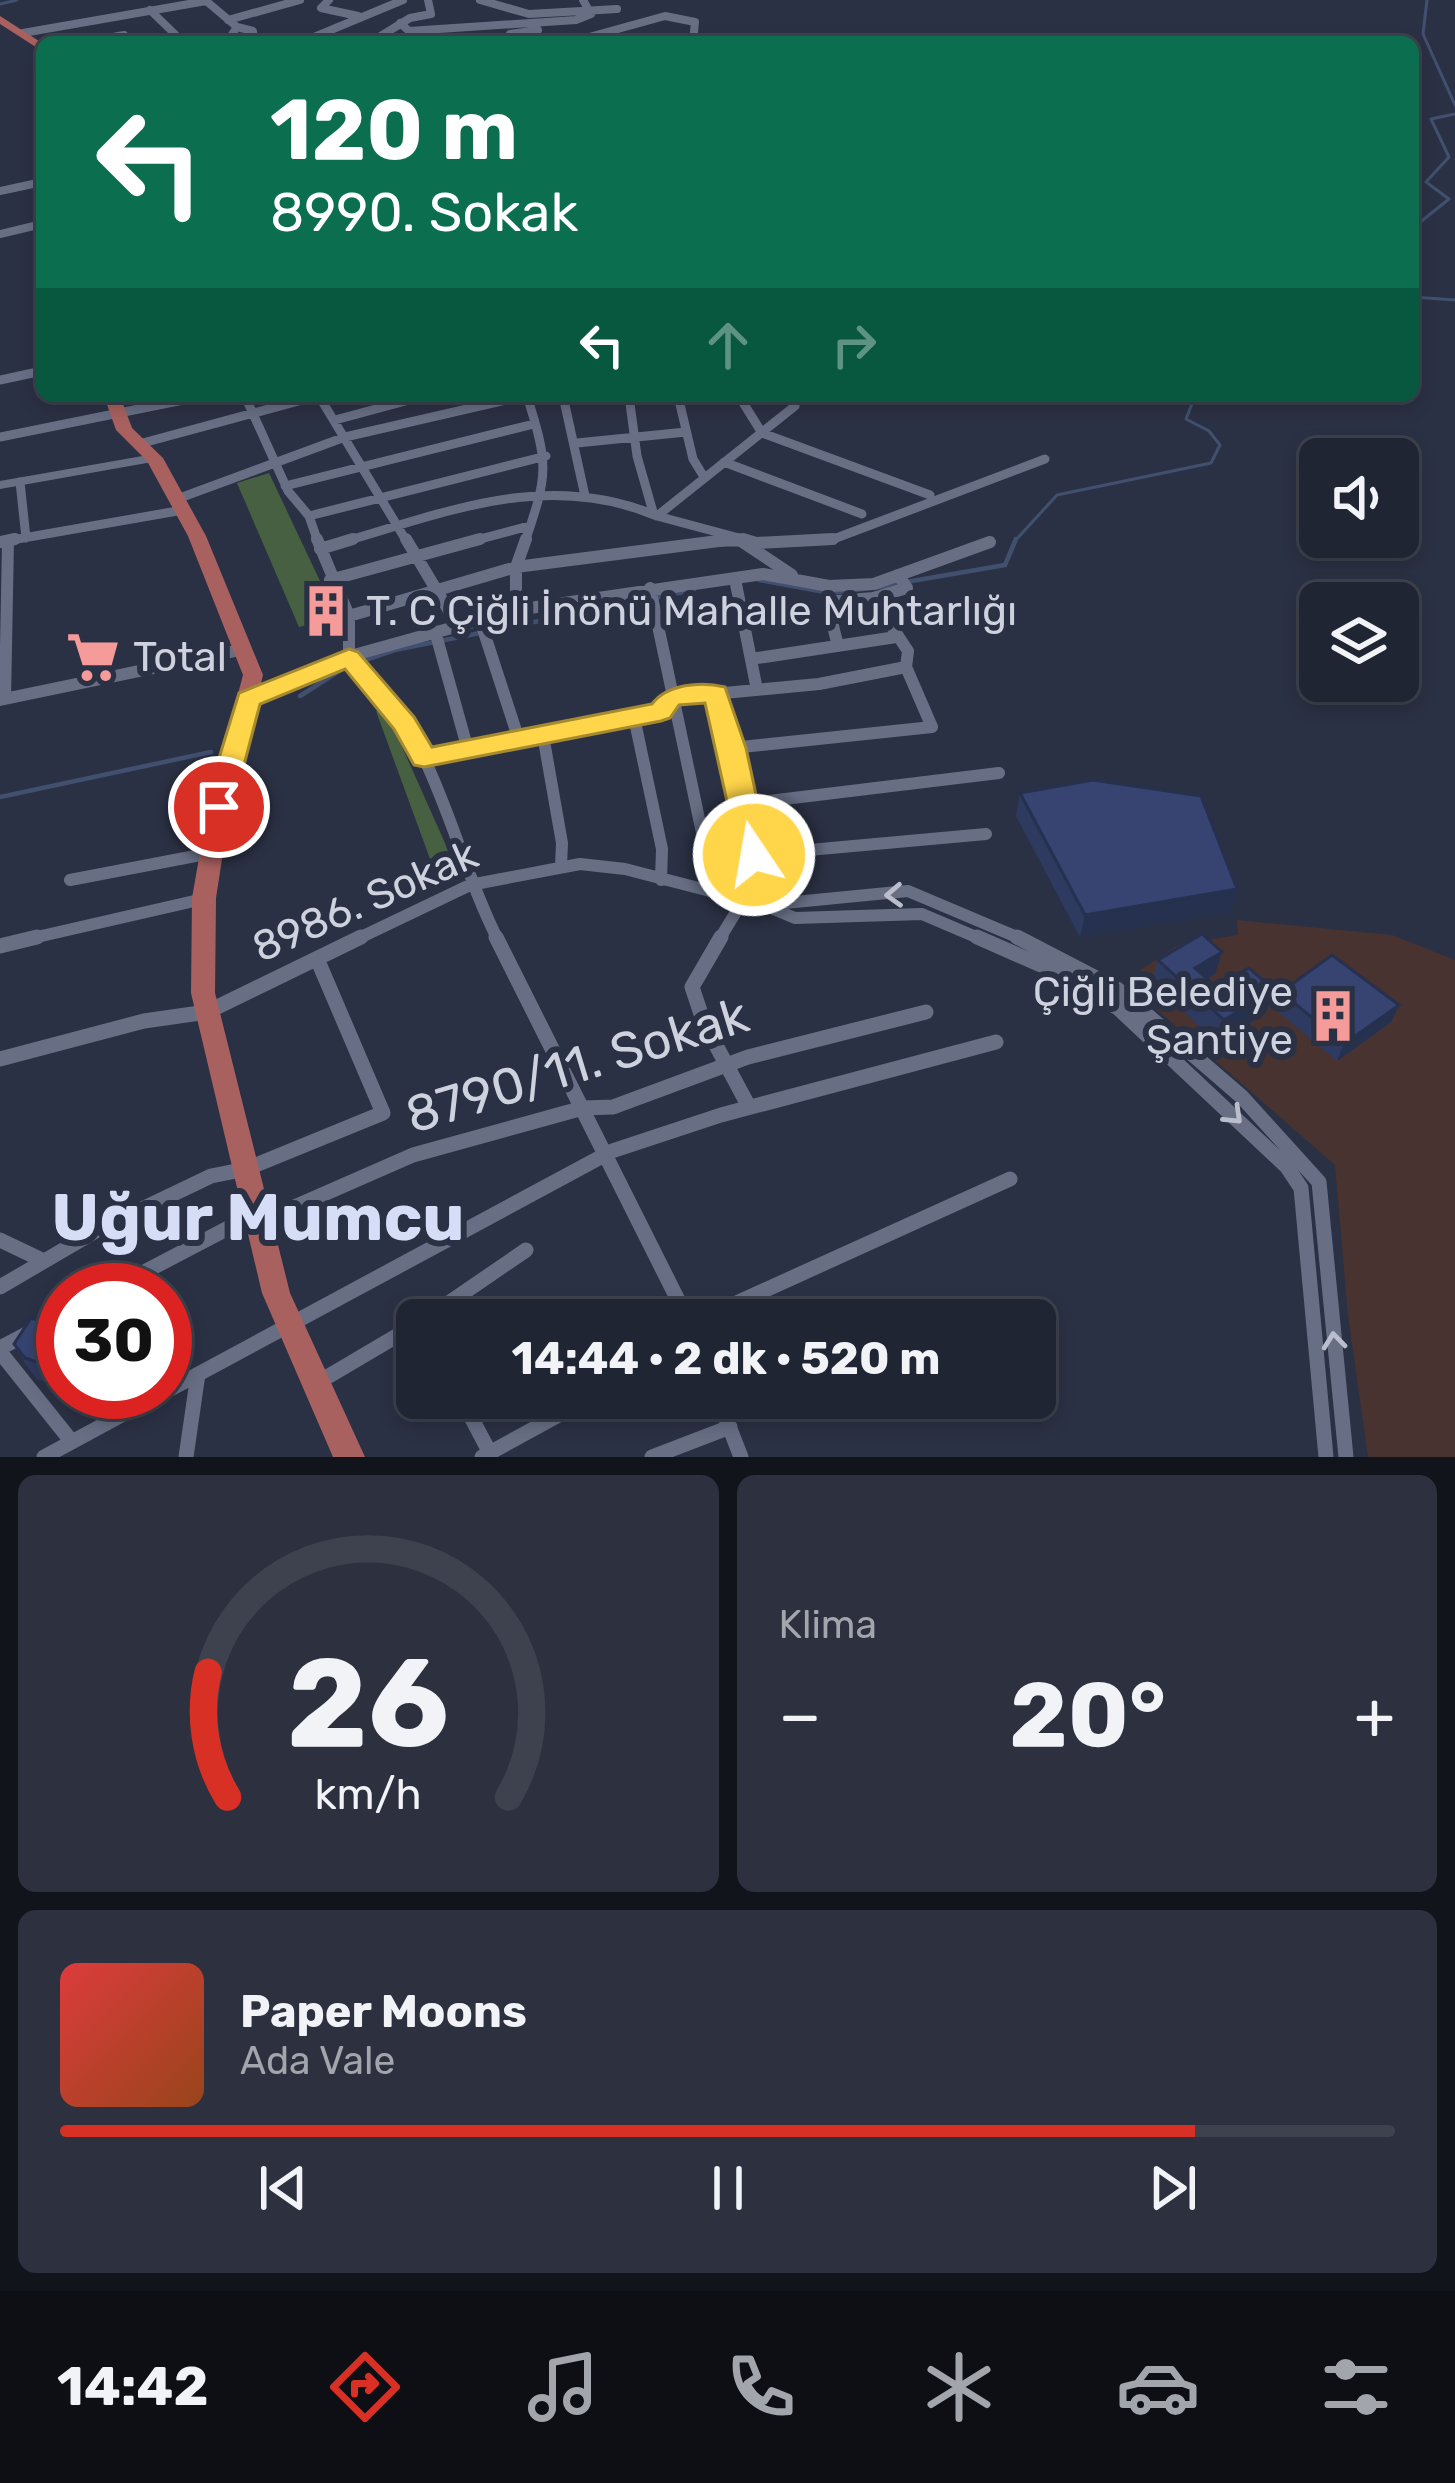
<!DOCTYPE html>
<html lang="tr">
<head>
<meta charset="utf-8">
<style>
  :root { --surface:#202533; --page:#2d313f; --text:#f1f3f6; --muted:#a2a5ac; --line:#3d424e; --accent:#d93025 }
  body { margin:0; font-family:Rubik,sans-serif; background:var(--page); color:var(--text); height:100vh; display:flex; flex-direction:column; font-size:45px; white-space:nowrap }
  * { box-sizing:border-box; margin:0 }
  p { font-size:39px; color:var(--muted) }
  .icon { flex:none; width:66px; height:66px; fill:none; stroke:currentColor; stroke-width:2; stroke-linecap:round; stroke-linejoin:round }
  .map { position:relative; height:1457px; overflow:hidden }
  .details { display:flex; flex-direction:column; gap:18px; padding:18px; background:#12141c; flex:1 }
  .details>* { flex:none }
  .guide { position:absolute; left:36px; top:36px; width:1383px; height:366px; border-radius:18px; box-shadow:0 6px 18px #0003,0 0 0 3px var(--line); background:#0b6e4f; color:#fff; overflow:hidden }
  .tools { position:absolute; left:1299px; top:438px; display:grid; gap:24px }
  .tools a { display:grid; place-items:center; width:120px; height:120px; border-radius:18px; background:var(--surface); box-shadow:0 6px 18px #0003,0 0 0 3px var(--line); font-size:60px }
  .speed { position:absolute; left:36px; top:1263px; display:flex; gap:24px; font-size:60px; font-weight:700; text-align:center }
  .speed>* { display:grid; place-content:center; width:156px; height:156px; border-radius:50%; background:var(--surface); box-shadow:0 6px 18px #0003,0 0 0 3px var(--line); line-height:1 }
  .speed .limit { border:18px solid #d22; background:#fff; color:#111 }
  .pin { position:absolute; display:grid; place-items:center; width:102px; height:102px; color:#fff; margin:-51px; border:6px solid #fff; border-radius:50%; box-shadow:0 3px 12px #0007 }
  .me { position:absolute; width:132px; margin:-66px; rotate:348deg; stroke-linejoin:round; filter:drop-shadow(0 0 9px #0008) }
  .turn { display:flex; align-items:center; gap:42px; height:252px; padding:0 36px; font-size:54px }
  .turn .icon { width:156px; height:156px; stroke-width:2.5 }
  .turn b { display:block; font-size:84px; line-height:102px }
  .lanes { display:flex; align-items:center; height:114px; padding:0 36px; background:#0003; justify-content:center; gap:60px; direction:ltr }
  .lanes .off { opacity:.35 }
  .big { font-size:90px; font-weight:700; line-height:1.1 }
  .details .widget { flex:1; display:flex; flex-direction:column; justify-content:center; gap:18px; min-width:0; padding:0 42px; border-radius:18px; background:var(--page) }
  .details .dial { align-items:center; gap:0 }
  .dial svg { height:312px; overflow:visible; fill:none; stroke:var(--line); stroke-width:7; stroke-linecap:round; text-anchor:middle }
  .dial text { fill:var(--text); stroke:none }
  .song { display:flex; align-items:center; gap:36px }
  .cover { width:144px; height:144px; border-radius:18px; background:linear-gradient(135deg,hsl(0 70% 55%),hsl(20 70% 35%)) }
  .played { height:12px; border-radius:6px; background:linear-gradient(90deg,var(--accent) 85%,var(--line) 85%) }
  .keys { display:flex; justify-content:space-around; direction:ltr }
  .heat { display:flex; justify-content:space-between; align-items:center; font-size:66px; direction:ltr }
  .details .tiles { flex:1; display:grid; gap:18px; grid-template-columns:1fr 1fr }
  .widget:last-child { grid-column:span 2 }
  .trip { position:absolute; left:396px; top:1299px; width:660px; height:120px; border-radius:18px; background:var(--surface); box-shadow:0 6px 18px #0003,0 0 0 3px var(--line); font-weight:700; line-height:120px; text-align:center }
  .dock { display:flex; height:192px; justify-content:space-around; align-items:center; background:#0d0f14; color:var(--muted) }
  .dock .icon { width:84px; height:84px }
  .dock .active { color:var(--accent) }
  .dock b { font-size:54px; color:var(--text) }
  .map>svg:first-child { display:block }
  .industrial { fill:#483330 }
  .green { fill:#466041 }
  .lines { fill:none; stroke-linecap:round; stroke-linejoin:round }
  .stream-far1 { stroke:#41506f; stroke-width:3 }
  .stream { stroke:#41506f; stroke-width:4.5 }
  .minor-far3 { stroke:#686f85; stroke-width:8 }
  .minor-far2 { stroke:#686f85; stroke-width:9 }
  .minor-far1 { stroke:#686f85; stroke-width:12 }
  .minor { stroke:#686f85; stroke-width:15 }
  .tertiary { fill:#686f85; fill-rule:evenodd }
  .primary { fill:#a9615f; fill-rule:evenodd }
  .wall { fill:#2f3a61 }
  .shaded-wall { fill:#26304f }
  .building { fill:#374471; stroke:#26304f; stroke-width:3 }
  .oneway { stroke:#babecc }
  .route { fill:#ffd54a; stroke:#a68a30; stroke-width:3 }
  .labels { text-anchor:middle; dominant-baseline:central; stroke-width:12; stroke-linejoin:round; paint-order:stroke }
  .poi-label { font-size:42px; fill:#ced2de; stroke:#2b3144; text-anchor:start }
  .street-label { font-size:42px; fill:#ced2de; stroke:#2b3144 }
  .near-street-label { font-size:51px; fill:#ced2de; stroke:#2b3144 }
  .near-district-label { font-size:66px; font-weight:bold; fill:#d6def7; stroke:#2b3144 }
</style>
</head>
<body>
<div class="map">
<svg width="1455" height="1457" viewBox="0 0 1455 1457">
  <rect width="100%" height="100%" fill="#2b3144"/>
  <path class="industrial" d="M 1237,920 L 1392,935 L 1455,960 L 1455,1457 L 1368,1457 L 1348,1315 L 1335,1165 L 1124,981 L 1178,945 L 1238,935 Z"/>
  <path class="green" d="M 269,473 L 337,617 L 299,627 L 237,483 Z
    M 376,711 L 387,713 L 457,870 L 437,878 Z"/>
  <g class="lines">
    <path class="stream-far1" d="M 1427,0 L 1423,34 L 1455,105
      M 0,4 L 17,0
      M 1413,228 L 1449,199 L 1426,182 L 1449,157 L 1431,119 L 1455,114
      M 1413,297 L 1455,300
      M 1014,542 L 1057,495 L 1211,463 L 1220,445 L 1209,431 L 1186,419 L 1195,396"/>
    <path class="stream" d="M 759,580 L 830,593 L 895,585
      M 906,582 L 1005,565 L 1016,539
      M 300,696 L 347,666 L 395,650 L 694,590
      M 0,797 L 211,752"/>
    <path class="minor-far3" d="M 205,0 L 237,27 L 227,42
      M 329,0 L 321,8 L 358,16
      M 480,0 L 529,14 L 617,9
      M 150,10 L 183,42
      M 228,20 L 300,0
      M 400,23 L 409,31 L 576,20 L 591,14 L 583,0
      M 237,27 L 253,31 L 254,42
      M 23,33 L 206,1
      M 510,34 L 538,30
      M 85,42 L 124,35
      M 302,42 L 403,0
      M 371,42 L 410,18 L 431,14 L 428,0
      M 571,42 L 665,16 L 695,22 L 693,42
      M 0,191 L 42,182
      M 0,234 L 42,224"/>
    <path class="minor-far2" d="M 0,380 L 42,371
      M 245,396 L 288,491 L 309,516 L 318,542
      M 319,396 L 407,542
      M 563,396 L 585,496
      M 629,396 L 637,456 L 653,512
      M 678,396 L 693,459 L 704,477
      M 739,396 L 762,433 L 930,495
      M 335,420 L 424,396
      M 0,437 L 203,396
      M 577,443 L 686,432
      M 139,444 L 317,396
      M 724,462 L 862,514
      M 20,482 L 26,538
      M 285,486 L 534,424
      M 177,499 L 345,437 L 524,396
      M 309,516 L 546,456
      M 0,542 L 183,510
      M 343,542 C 450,511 548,470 657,516
      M 469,542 L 529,526
      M 525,542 C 548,474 549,466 527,396
      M 710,542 L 742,542
      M 754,542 L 657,516 L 795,406 L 792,396
      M 772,542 L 831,540 L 1045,459"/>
    <path class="minor-far1" d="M 317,539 L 349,616 L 349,658 C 375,689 405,719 423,756 C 452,816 468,881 498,940
      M 406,539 L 458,626
      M 738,539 L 792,575
      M 743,539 L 756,543 L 833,539
      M 0,542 L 15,539
      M 320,549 L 353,539
      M 735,579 L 757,690
      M 330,580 L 480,539
      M 650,588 L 715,894
      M 516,610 L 516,567 L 526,539
      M 349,616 L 516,567 L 734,539
      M 480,620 L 519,740
      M 435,631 L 468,750
      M 838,646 L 827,602 L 873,598 L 907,588 L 898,575
      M 751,659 L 896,637
      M 715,693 L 732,748 L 764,905
      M 5,699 L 8,541
      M 248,699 L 354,655 L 516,610 L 763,574 L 829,586 L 874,584 L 990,542
      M 0,700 L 245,649
      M 634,717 L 662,849 L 661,880
      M 543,735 L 562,843 L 561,866
      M 732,748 L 932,727 L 906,667 L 908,651 L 873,598
      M 424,758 L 661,712 L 671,698 L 819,684 L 906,667
      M 743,804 L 999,773
      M 754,855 L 986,834
      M 70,880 L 211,853
      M 771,908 L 795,918 L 922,914 L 983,940
      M 24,940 L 203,899
      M 355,940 L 470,885 L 580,864 L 625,869 L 764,905 L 908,891 L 1024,940
      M 719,940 L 742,902"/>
    <path class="minor" d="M 496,937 L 688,1320
      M 721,937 L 692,987 L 704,1023 L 748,1105
      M 977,937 L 1043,966 L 1118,1008 L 1287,1167 L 1301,1188 L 1326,1457
      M 1017,937 L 1117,989 L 1242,1097 L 1319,1182 L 1346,1457
      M 0,946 L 37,937
      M 0,1059 L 144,1021 L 207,1012 L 361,937
      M 260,1222 L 413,1155 L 583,1108 L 613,1107 L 748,1057 L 926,1012
      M 0,1240 L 44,1261
      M 0,1287 L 94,1232 L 211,1176 L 246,1169 L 383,1113 L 318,961
      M 110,1290 L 257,1213
      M 424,1320 L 526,1250
      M 699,1320 L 1010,1179
      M 0,1348 L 63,1315
      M 0,1352 L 72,1442
      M 317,1383 L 417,1324
      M 165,1392 L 612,1151 L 721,1115 L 996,1042
      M 461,1398 L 490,1453
      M 718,1398 L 741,1457
      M 44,1457 L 164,1392
      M 186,1457 L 198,1374
      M 482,1457 L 590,1398
      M 652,1457 L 730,1427"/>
    <path class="tertiary" d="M 154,454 L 160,458 L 158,461 L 0,489 L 0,481 Z"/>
    <path class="primary" d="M 0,16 L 42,43 L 42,51 L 0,24 Z
      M 104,396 L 120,396 L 132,428 L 163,458 L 206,536 L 263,675 L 230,807 L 216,898 L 215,993 L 290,1293 L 365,1457 L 333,1457 L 262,1293 L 191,993 L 192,898 L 208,807 L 243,675 L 188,536 L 147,461 L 116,430 Z"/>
  </g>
  <path class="wall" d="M 1020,793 L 1237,889 L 1230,912 L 1080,937 L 1016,816 Z
    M 1222,952 L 1215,974 L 1207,979 L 1216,987 L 1274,990 L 1266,1013 L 1217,1043 L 1152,982 L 1158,960 Z
    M 1281,992 L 1399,1005 L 1391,1022 L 1337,1061 L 1275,1009 Z
    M 63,1328 L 63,1376 L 57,1386 L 37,1379 L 26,1365 L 14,1344 Z"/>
  <path class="shaded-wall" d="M 334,603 L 337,614 L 323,619 L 321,608 Z
    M 1237,889 L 1230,912 L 1080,937 L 1085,915 Z
    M 1222,952 L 1215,974 L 1188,990 L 1195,968 Z
    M 1274,990 L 1266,1013 L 1217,1043 L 1224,1020 Z
    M 1399,1005 L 1391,1022 L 1337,1061 L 1344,1044 Z
    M 63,1337 L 63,1376 L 57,1386 L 45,1365 Z"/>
  <path class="building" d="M 327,592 L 334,603 L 321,608 L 314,596 Z
    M 1093,780 L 1201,796 L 1237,889 L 1085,915 L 1020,793 Z
    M 1202,934 L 1222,952 L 1195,968 L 1216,987 L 1249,968 L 1274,990 L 1224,1020 L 1158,960 Z
    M 1332,955 L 1399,1005 L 1344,1044 L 1281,992 Z
    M 31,1318 L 63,1328 L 63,1337 L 45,1365 L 25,1358 L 14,1344 Z"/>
  <defs><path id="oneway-chevron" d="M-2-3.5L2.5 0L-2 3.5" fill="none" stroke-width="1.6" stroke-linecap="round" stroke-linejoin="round" transform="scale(3)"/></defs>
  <g class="oneway">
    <use href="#oneway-chevron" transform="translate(894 895) rotate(177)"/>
    <use href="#oneway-chevron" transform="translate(1234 1116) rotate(44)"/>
    <use href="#oneway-chevron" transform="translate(1334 1341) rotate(-96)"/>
  </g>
  <path class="route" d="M 349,649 L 358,652 L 414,717 L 432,747 L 652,704 C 667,684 701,681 725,687 L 746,748 L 769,855 L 754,866 L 739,855 L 705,703 L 679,705 L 670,718 L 661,721 L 424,767 L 414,765 L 394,729 L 345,669 L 260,704 L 233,807 L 219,817 L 209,814 L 204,807 L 239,693 Z"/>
  <defs>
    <g id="building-bare" transform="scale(4.14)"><path d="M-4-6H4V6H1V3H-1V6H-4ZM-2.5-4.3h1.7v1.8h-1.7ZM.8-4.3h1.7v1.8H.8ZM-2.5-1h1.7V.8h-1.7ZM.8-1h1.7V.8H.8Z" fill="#f59b99" stroke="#2b3144" stroke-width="2.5" paint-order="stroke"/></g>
    <g id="supermarket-bare" transform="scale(4.14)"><path d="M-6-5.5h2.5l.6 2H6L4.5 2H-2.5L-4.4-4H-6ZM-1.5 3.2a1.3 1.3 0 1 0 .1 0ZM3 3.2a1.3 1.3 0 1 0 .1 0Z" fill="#f59b99" stroke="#2b3144" stroke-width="2.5" paint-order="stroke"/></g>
  </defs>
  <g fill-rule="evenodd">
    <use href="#building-bare" x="326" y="611"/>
    <use href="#supermarket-bare" x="93" y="657"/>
    <use href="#building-bare" x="1333" y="1016"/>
  </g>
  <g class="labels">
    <g class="poi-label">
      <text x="366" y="611">T. C Çiğli İnönü Mahalle Muhtarlığı</text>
      <text x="133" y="657">Total</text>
      <text x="1293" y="992" text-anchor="end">Çiğli Belediye<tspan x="1293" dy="48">Şantiye</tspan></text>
    </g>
    <g class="street-label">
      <text transform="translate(365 901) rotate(-24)">8986. Sokak</text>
    </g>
    <g class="near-street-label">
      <text transform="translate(577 1065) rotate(-17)">8790/11. Sokak</text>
    </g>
    <g class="near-district-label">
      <text x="258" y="1217">Uğur Mumcu</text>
    </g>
  </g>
</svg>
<div class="tools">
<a><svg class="icon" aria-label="sound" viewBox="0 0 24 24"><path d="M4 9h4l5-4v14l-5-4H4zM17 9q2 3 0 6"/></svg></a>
<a><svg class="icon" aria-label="layers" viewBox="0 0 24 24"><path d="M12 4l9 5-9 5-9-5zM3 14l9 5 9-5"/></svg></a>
</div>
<div class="speed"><div class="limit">30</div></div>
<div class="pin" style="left:219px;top:807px;background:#d93025"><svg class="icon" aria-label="arrive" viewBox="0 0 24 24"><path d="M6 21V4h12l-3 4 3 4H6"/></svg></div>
<svg class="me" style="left:754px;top:855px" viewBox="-20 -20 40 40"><circle r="17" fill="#ffd54a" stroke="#fff" stroke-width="3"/><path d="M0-11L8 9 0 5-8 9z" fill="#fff"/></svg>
<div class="trip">14:44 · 2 dk · 520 m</div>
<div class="guide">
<div class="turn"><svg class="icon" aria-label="left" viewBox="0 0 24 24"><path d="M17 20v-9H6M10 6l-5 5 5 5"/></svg><div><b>120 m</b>8990. Sokak</div></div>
<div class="lanes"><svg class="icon" aria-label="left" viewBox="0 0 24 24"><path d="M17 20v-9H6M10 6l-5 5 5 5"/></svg><svg class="icon off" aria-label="ahead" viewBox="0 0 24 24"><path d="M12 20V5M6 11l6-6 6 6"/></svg><svg class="icon off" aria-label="right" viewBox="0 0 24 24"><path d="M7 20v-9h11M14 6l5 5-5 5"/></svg></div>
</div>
</div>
<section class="details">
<div class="tiles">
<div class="widget dial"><svg viewBox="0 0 100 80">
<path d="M14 69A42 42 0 1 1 86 69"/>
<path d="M14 69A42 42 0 0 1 9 37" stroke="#d93025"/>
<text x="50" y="56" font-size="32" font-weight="700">26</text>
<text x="50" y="72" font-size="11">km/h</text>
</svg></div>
<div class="widget"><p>Klima</p>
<div class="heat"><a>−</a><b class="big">20°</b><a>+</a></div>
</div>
<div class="widget">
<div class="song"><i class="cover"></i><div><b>Paper Moons</b><p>Ada Vale</p></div></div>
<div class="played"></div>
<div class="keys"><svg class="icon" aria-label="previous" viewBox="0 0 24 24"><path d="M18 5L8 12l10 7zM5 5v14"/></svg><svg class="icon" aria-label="pause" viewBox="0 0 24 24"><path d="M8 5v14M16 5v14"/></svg><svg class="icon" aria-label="next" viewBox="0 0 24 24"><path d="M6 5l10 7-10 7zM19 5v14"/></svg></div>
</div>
</div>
</section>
<nav class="dock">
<b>14:42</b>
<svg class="icon active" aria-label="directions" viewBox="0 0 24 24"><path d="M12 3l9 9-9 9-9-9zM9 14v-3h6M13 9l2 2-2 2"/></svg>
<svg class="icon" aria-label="music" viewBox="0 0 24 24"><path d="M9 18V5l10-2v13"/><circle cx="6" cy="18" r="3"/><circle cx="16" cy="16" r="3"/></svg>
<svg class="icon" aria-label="phone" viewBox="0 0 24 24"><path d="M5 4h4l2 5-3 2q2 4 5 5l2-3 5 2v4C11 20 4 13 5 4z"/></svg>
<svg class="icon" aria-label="climate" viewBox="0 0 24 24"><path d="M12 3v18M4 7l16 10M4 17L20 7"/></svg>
<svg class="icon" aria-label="car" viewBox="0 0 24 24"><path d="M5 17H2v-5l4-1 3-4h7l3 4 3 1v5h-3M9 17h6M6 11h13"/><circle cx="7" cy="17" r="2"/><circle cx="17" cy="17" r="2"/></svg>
<svg class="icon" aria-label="filters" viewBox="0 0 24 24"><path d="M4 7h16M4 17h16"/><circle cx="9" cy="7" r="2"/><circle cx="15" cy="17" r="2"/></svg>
</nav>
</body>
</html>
